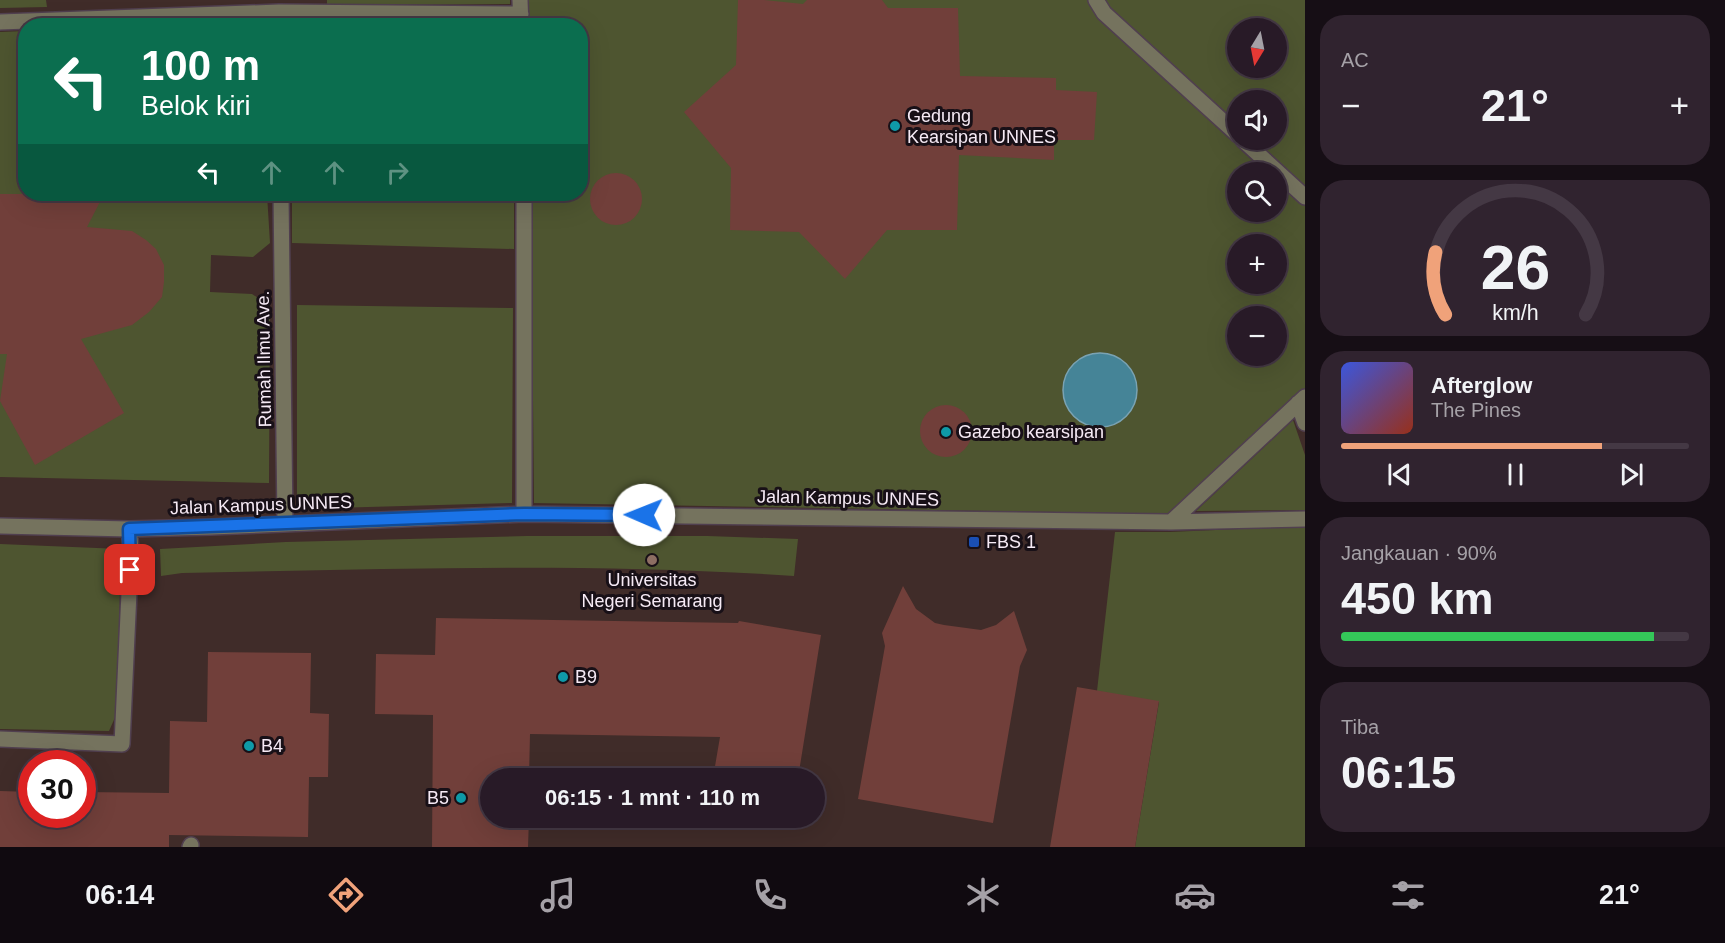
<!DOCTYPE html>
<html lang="id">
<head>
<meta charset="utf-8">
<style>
  :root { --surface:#281a27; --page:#30232f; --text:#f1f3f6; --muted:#a5a1a7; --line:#443844; --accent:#f0a27a }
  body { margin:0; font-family:Arial,sans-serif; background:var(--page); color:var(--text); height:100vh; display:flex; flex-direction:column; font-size:22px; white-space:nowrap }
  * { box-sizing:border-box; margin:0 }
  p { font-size:20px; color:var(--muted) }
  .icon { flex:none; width:33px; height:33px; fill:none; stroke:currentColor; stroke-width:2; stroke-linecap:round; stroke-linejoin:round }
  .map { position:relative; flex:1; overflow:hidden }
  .details { display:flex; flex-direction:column; gap:15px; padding:15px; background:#160e15; width:420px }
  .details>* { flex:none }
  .banner { position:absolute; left:18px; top:18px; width:570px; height:183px; border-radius:24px; box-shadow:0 6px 24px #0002,0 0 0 2px var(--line); background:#0b6e4f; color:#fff; overflow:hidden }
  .needle { width:39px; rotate:190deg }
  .tools { position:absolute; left:1227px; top:18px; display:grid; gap:12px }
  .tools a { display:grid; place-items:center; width:60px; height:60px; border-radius:50%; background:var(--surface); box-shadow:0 6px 24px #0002,0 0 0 2px var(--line); font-size:30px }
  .speed { position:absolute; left:18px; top:750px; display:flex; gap:12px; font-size:30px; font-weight:700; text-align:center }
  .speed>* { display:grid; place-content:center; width:78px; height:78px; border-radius:50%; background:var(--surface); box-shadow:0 6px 24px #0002,0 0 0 2px var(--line); line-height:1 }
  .speed .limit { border:9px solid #d22; background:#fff; color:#111 }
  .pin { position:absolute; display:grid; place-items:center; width:51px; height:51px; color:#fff; margin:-26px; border-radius:12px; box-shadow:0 3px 9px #0006 }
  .me { position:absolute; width:66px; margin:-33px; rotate:271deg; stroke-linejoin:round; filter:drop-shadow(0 0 4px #0008) }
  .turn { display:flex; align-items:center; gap:21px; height:126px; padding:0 24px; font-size:27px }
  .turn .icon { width:78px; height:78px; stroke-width:2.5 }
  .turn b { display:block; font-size:42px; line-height:51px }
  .lanes { display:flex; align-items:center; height:57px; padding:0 24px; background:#0003; justify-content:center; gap:30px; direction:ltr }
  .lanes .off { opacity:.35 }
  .big { font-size:45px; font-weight:700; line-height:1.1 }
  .details .widget { flex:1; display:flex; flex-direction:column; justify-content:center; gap:9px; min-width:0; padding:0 21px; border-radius:24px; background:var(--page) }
  .details .dial { align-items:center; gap:0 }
  .dial svg { height:156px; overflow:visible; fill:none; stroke:var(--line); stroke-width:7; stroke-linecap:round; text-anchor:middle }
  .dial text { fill:var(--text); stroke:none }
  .song { display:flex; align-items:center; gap:18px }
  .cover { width:72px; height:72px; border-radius:9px; background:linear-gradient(135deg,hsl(230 70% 55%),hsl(10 70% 35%)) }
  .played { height:6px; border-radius:3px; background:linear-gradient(90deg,var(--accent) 75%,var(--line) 75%) }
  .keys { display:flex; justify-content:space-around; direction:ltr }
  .heat { display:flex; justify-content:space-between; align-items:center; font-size:33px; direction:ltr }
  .charge { height:9px; border-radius:4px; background:linear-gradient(90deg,#34c759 90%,var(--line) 0) }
  .trip { position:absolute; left:480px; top:768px; width:345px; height:60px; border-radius:30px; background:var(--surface); box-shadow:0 6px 24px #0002,0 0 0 2px var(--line); font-weight:700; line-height:60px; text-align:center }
  .tabs { display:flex; height:96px; justify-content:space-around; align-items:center; background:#100a10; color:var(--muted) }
  .tabs .icon { width:42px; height:42px }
  .tabs .current { color:var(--accent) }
  .tabs b { font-size:27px; color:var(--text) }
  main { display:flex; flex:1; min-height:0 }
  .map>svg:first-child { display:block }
  .education { fill:#402c29; fill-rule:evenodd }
  .green { fill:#4e5530; fill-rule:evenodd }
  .water { fill:#458497; stroke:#7aa3b3; stroke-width:1.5 }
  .building { fill:#713f3a }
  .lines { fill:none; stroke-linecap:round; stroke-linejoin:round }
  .minor-casing { stroke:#503f4f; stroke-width:18 }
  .minor { stroke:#75735e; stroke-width:15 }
  .route-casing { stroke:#114b97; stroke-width:15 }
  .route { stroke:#1a73e8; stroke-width:10 }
  .culture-dot { fill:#0f9aa8; stroke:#181017; stroke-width:2 }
  .transit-dot { fill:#1a4fb4; stroke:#181017; stroke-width:2 }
  .education-dot { fill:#8d6e63; stroke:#181017; stroke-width:2 }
  .labels { text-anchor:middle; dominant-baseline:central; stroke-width:6; stroke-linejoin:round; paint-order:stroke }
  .poi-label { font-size:18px; fill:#f6eaf5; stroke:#181017; text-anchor:start }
  .street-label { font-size:18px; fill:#f6eaf5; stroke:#181017 }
</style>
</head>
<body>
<main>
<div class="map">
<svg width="1305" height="847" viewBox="0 0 1305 847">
  <rect width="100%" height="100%" fill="#352334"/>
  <path class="education" d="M 0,0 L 1305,0 L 1305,847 L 0,847 ZM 26,26 L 580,26 L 580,194 L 26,194 ZM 1238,28 L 1276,28 L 1276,68 L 1238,68 ZM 1238,100 L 1276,100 L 1276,140 L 1238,140 ZM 1238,172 L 1276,172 L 1276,212 L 1238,212 ZM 1238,244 L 1276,244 L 1276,284 L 1238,284 ZM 1238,316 L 1276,316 L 1276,356 L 1238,356 ZM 32,764 L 82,764 L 82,814 L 32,814 ZM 490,778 L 814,778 L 814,818 L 490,818 Z"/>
  <path class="green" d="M 0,0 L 46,0 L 47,7 L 0,8 Z
    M 327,0 L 510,0 L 510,4 L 327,5 Z
    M 529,0 L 1305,0 L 1305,389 L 1169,514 L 534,503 L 531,194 L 580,194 L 580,26 L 529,25 ZM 1238,28 L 1276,28 L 1276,68 L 1238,68 ZM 1238,100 L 1276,100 L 1276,140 L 1238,140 ZM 1238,172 L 1276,172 L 1276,212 L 1238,212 ZM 1238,244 L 1276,244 L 1276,284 L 1238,284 ZM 1238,316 L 1276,316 L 1276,356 L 1238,356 Z
    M 291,21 L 511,23 L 511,25 L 291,26 Z
    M 25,31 L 26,194 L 267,194 L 270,243 L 253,257 L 211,255 L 210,292 L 252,294 L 270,306 L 269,483 L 0,477 L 0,32 Z
    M 292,194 L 514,194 L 514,249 L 292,243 Z
    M 297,305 L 513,308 L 512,503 L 297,509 Z
    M 1293,420 L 1305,455 L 1305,510 L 1196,511 Z
    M 1305,526 L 1305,847 L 1135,847 L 1159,702 L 1097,691 L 1115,532 L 1170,532 Z
    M 527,536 L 707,536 L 798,539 L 794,576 C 591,562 386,569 182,573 L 161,576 L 160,549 L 286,542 Z
    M 0,544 L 121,549 L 117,713 L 109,731 L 0,729 Z"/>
  <path class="water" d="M1063 390a37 37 0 1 1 74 0a37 37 0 1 1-74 0Z"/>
  <path class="building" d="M 738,0 L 764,0 L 803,4 L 807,0 L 882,0 L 888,8 L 958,8 L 960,76 L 1056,78 L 1056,90 L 1097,92 L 1094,140 L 1054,140 L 1054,160 L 959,155 L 957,230 L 887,230 L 845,279 L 799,232 L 730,230 L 731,168 L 684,112 L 736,65 Z
    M590 199a26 26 0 1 1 52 0a26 26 0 1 1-52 0Z
    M 0,194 L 104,194 L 87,227 L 132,231 L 146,240 L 156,249 L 164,265 L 164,282 L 162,297 L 149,312 L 132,325 L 81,339 L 124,413 L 35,465 L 0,401 L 7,354 L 0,354 Z
    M920 431a26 26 0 1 1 52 0a26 26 0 1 1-52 0Z
    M 903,586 L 916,609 L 935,623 L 944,625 L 981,630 L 996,625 L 1014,611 L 1027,650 L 1020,666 L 993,823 L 858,799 L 885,646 L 882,633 Z
    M 436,618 L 738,623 L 739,621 L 821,635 L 798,778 L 713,778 L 720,737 L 530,734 L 529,778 L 490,778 L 490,818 L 529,818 L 528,847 L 432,847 L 433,715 L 375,714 L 376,654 L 435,655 Z
    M 208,652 L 311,653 L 310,713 L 329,714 L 328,777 L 309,777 L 308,837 L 169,835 L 169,847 L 0,847 L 0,791 L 32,792 L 32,814 L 82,814 L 82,792 L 169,793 L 170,721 L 207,722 Z
    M 1077,687 L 1159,701 L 1135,847 L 1050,847 Z"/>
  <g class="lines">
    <g class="minor-casing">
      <path id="minor" d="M 520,0 L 521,26
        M 1096,0 L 1104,13 L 1238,135
        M 0,22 L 279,12 L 521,14
        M 1243,140 L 1305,197
        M 281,194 L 285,523
        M 1298,403 L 1305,423
        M 524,514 L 524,194
        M 1171,522 L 1305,397
        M 0,526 L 129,529 L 211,527 L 524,514 L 1171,522 L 1305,519
        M 0,739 L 122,744 L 131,549 L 129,529
        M 190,847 L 191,845"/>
    </g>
    <use href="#minor" class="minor"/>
  </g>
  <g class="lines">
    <g class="route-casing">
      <path id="route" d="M 130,570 L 129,529 L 524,514 L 644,515"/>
    </g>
    <use href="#route" class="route"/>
  </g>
  <g class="culture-dot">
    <circle cx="895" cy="126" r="6"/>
    <circle cx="946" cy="432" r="6"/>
    <circle cx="563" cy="677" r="6"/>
    <circle cx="249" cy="746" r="6"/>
    <circle cx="461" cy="798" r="6"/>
  </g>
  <rect class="transit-dot" x="968" y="536" width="12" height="12" rx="3"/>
  <circle class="education-dot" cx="652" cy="560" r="6"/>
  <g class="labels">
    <g class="poi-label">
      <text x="907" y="116">Gedung<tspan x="907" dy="21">Kearsipan UNNES</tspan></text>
      <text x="958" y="432">Gazebo kearsipan</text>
      <text x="986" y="542">FBS 1</text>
      <text x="652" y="580" text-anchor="middle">Universitas<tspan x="652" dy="21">Negeri Semarang</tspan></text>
      <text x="575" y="677">B9</text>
      <text x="261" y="746">B4</text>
      <text x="449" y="798" text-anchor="end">B5</text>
    </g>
    <g class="street-label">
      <text transform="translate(264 359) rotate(-91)">Rumah Ilmu Ave.</text>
      <text transform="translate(848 498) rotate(1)">Jalan Kampus UNNES</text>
      <text transform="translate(261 505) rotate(-2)">Jalan Kampus UNNES</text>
    </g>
  </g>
</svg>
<div class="tools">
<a><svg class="needle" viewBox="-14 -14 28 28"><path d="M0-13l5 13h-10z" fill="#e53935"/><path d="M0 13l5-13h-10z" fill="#a5a1a7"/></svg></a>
<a><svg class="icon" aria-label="sound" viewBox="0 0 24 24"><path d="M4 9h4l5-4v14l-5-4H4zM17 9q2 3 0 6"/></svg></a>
<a><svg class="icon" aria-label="search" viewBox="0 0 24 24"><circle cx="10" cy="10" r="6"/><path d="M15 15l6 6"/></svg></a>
<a>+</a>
<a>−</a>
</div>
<div class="speed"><div class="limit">30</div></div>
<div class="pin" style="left:130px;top:570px;background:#d93025"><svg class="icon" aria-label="arrive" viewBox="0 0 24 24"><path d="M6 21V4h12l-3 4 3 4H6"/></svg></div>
<svg class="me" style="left:644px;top:515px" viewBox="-20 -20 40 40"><circle r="19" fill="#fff"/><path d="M0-13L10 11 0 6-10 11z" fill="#1a73e8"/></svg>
<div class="trip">06:15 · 1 mnt · 110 m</div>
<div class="banner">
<div class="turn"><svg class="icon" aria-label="left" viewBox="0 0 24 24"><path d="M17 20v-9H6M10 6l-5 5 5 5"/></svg><div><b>100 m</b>Belok kiri</div></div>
<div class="lanes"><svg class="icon" aria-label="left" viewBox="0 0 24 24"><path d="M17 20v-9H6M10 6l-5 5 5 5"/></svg><svg class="icon off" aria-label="ahead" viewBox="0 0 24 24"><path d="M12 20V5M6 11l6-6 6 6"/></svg><svg class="icon off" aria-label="ahead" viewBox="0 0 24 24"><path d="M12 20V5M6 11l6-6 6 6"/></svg><svg class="icon off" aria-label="right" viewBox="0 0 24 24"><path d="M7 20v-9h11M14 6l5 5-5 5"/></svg></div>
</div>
</div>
<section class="details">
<div class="widget"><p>AC</p>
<div class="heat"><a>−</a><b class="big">21°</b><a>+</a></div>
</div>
<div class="widget dial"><svg viewBox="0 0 100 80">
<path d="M14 69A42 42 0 1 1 86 69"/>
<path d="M14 69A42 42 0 0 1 9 37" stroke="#f0a27a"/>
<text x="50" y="56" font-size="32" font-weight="700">26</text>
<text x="50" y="72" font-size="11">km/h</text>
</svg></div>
<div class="widget">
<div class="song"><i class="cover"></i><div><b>Afterglow</b><p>The Pines</p></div></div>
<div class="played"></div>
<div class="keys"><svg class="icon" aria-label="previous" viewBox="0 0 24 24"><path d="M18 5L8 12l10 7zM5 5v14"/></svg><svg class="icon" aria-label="pause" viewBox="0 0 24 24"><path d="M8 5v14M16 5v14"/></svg><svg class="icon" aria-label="next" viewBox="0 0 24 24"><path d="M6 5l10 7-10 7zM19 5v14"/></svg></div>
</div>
<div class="widget"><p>Jangkauan · 90%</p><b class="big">450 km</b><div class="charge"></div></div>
<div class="widget"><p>Tiba</p><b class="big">06:15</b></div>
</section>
</main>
<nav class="tabs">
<b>06:14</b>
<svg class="icon current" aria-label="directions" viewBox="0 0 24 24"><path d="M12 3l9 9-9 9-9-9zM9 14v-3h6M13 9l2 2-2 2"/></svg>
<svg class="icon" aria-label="music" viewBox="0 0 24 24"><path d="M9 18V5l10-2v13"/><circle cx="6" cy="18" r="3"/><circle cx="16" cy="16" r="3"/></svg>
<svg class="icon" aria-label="phone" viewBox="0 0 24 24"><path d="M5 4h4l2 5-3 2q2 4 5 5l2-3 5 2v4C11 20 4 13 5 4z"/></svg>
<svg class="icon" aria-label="climate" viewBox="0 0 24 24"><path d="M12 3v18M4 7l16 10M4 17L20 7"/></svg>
<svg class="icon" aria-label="car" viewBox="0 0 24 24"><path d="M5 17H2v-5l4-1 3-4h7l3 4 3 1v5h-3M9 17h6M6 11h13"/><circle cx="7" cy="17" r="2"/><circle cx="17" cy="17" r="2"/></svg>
<svg class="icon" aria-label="filters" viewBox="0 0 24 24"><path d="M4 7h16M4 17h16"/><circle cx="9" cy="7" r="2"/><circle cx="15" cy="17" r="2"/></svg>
<b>21°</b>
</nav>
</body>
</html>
